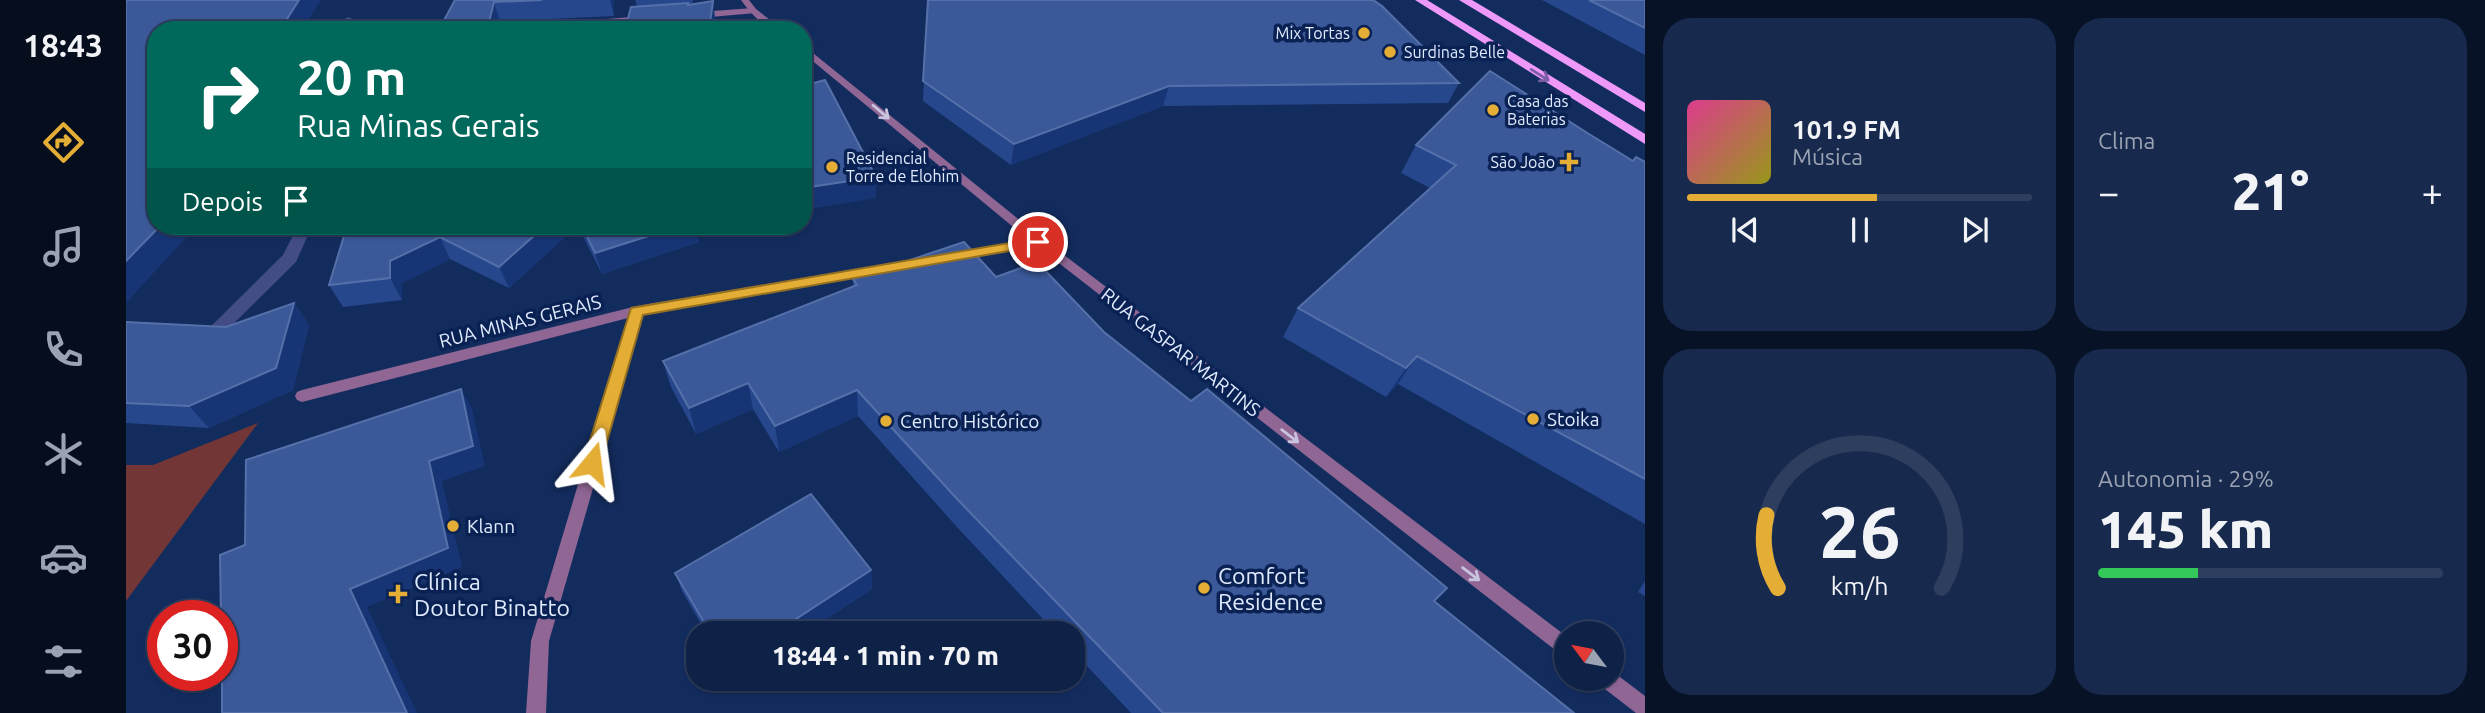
<!DOCTYPE html>
<html lang="pt">
<head>
<meta charset="utf-8">
<style>
  :root { --surface:#0e2146; --page:#17294d; --text:#f1f3f6; --muted:#9ba3b3; --line:#2e3e5f; --accent:#e4ad35 }
  body { margin:0; font-family:Ubuntu,sans-serif; background:var(--page); color:var(--text); height:100vh; display:flex; flex-direction:column; font-size:26px; white-space:nowrap }
  * { box-sizing:border-box; margin:0 }
  p { font-size:23px; color:var(--muted) }
  .icon { flex:none; width:38px; height:38px; fill:none; stroke:currentColor; stroke-width:2; stroke-linecap:round; stroke-linejoin:round }
  .map { position:relative; flex:1; overflow:hidden }
  .side { display:flex; flex-direction:column; gap:18px; padding:18px; background:#081226; width:840px }
  .side>* { flex:none }
  .guide { position:absolute; left:21px; top:21px; width:665px; height:214px; border-radius:28px; box-shadow:0 2px 5px #0004,0 0 0 2px var(--line); background:#00695c; color:#fff; overflow:hidden }
  .needle { width:46px; rotate:302deg }
  .fabs { position:absolute; left:1428px; top:621px; display:grid; gap:14px }
  .fabs a { display:grid; place-items:center; width:70px; height:70px; border-radius:50%; background:var(--surface); box-shadow:0 2px 5px #0004,0 0 0 2px var(--line); font-size:35px }
  .speed { position:absolute; left:21px; top:600px; display:flex; gap:14px; font-size:35px; font-weight:700; text-align:center }
  .speed>* { display:grid; place-content:center; width:91px; height:91px; border-radius:50%; background:var(--surface); box-shadow:0 2px 5px #0004,0 0 0 2px var(--line); line-height:1 }
  .speed .limit { border:10px solid #d22; background:#fff; color:#111 }
  .pin { position:absolute; display:grid; place-items:center; width:60px; height:60px; color:#fff; margin:-30px; border:4px solid #fff; border-radius:50%; box-shadow:0 2px 7px #0007 }
  .me { position:absolute; width:77px; margin:-38px; rotate:16deg; stroke-linejoin:round; filter:drop-shadow(0 0 5px #0008) }
  .turn { display:flex; align-items:center; gap:24px; height:147px; padding:0 35px; font-size:32px }
  .turn .icon { width:91px; height:91px; stroke-width:2.5 }
  .turn b { display:block; font-size:49px; line-height:60px }
  .then { display:flex; align-items:center; height:66px; padding:0 35px; background:#0003; gap:14px; font-size:26px }
  .big { font-size:52px; font-weight:800; line-height:1.1 }
  .side .tile { flex:1; display:flex; flex-direction:column; justify-content:center; gap:10px; min-width:0; padding:0 24px; border-radius:28px; background:var(--page) }
  .side .dial { align-items:center; gap:0 }
  .dial svg { height:182px; overflow:visible; fill:none; stroke:var(--line); stroke-width:7; stroke-linecap:round; text-anchor:middle }
  .dial text { fill:var(--text); stroke:none }
  .song { display:flex; align-items:center; gap:21px }
  .cover { width:84px; height:84px; border-radius:10px; background:linear-gradient(135deg,hsl(330 70% 55%),hsl(60 70% 35%)) }
  .played { height:7px; border-radius:4px; background:linear-gradient(90deg,var(--accent) 55%,var(--line) 55%) }
  .keys { display:flex; justify-content:space-around; direction:ltr }
  .heat { display:flex; justify-content:space-between; align-items:center; font-size:38px; direction:ltr }
  .charge { height:10px; border-radius:5px; background:linear-gradient(90deg,#34c759 29%,var(--line) 0) }
  .side .tiles { flex:1; display:grid; gap:18px; grid-template-columns:repeat(2,1fr) }
  .trip { position:absolute; left:560px; top:621px; width:399px; height:70px; border-radius:28px; background:var(--surface); box-shadow:0 2px 5px #0004,0 0 0 2px var(--line); font-weight:800; line-height:70px; text-align:center }
  main { display:flex; flex:1; min-height:0 }
  .menu { display:flex; flex-direction:column; width:126px; justify-content:space-around; align-items:center; background:#060d1c; color:var(--muted) }
  .menu .icon { width:49px; height:49px }
  .menu .on { color:var(--accent) }
  .menu b { font-size:32px; color:var(--text) }
  .map>svg:first-child { display:block }
  .green { fill:#713635 }
  .lines { fill:none; stroke-linecap:round; stroke-linejoin:round }
  .stream { fill:#434c85; fill-rule:evenodd }
  .service { fill:#8f6694; fill-rule:evenodd }
  .minor { fill:#8f6694; fill-rule:evenodd }
  .primary { fill:#ee99fa; fill-rule:evenodd }
  .wall { fill:#27478d }
  .shaded-wall { fill:#173575 }
  .building { fill:#3b5999; stroke:#5570a9; stroke-width:2 }
  .oneway { stroke:#7c5da6 }
  .oneway2 { stroke:#c8c3de }
  .route { fill:#e4ad35; stroke:#947022; stroke-width:2 }
  .poi-dot { fill:#e4ad35; stroke:#0a2153; stroke-width:2.5 }
  .labels { text-anchor:middle; dominant-baseline:central; stroke-width:7; stroke-linejoin:round; paint-order:stroke }
  .far-poi-label { font-size:16px; fill:#e0ebfe; stroke:#0a2153; text-anchor:start }
  .street-label { font-size:19px; fill:#e0ebfe; stroke:#0a2153 }
  .poi-label { font-size:19px; fill:#e0ebfe; stroke:#0a2153; text-anchor:start }
  .near-poi-label { font-size:23px; fill:#e0ebfe; stroke:#0a2153; text-anchor:start }
</style>
</head>
<body>
<main>
<nav class="menu">
<b>18:43</b>
<svg class="icon on" aria-label="directions" viewBox="0 0 24 24"><path d="M12 3l9 9-9 9-9-9zM9 14v-3h6M13 9l2 2-2 2"/></svg>
<svg class="icon" aria-label="music" viewBox="0 0 24 24"><path d="M9 18V5l10-2v13"/><circle cx="6" cy="18" r="3"/><circle cx="16" cy="16" r="3"/></svg>
<svg class="icon" aria-label="phone" viewBox="0 0 24 24"><path d="M5 4h4l2 5-3 2q2 4 5 5l2-3 5 2v4C11 20 4 13 5 4z"/></svg>
<svg class="icon" aria-label="climate" viewBox="0 0 24 24"><path d="M12 3v18M4 7l16 10M4 17L20 7"/></svg>
<svg class="icon" aria-label="car" viewBox="0 0 24 24"><path d="M5 17H2v-5l4-1 3-4h7l3 4 3 1v5h-3M9 17h6M6 11h13"/><circle cx="7" cy="17" r="2"/><circle cx="17" cy="17" r="2"/></svg>
<svg class="icon" aria-label="filters" viewBox="0 0 24 24"><path d="M4 7h16M4 17h16"/><circle cx="9" cy="7" r="2"/><circle cx="15" cy="17" r="2"/></svg>
</nav>
<div class="map">
<svg width="1519" height="713" viewBox="0 0 1519 713">
  <rect width="100%" height="100%" fill="#132c5e"/>
  <path class="green" d="M 132,423 L 0,601 L 0,465 L 27,465 Z"/>
  <g class="lines">
    <path class="stream" d="M 222,17 L 248,28 L 249,30 L 234,30 L 218,22 L 217,20 Z
      M 172,226 L 186,226 L 170,262 L 83,348 L 71,348 L 68,344 L 71,340 L 157,255 Z"/>
    <path class="service" d="M 627,8 L 630,9 L 630,13 L 573,18 L 569,15 L 573,12 Z
      M 521,16 L 525,19 L 524,21 L 453,27 L 449,24 L 453,21 Z"/>
    <path class="minor" d="M 615,0 L 623,0 L 630,9 L 657,30 C 639,30 625,14 615,0 Z
      M 677,45 L 917,239 L 1440,636 L 1440,656 L 1433,653 L 911,246 L 831,260 L 827,259 L 825,256 L 827,253 L 831,252 L 903,240 L 677,53 Z
      M 773,262 L 779,266 L 777,269 L 517,315 L 423,641 L 420,713 L 400,713 L 405,641 L 502,318 L 176,402 L 171,400 L 169,396 L 171,392 L 176,390 L 511,306 Z
      M 1486,671 L 1519,696 L 1519,713 L 1510,713 L 1475,686 L 1472,679 L 1486,679 Z"/>
    <path class="primary" d="M 1289,0 L 1301,0 L 1519,134 L 1519,144 Z
      M 1333,0 L 1346,0 L 1519,103 L 1519,112 Z"/>
  </g>
  <path class="wall" d="M 329,0 L 488,0 L 488,16 L 316,24 Z
    M 509,0 L 567,0 L 566,5 L 587,1 L 589,19 L 588,30 L 499,30 L 511,6 Z
    M 802,0 L 1333,83 L 1322,103 L 1037,106 L 885,165 L 797,101 Z
    M 1416,0 L 1519,0 L 1519,55 Z
    M 1463,134 L 1507,161 L 1519,162 L 1519,524 L 1272,384 L 1260,397 L 1157,337 L 1172,308 L 1304,188 L 1275,173 L 1290,145 Z
    M 221,226 L 451,226 L 383,288 L 324,259 L 276,283 L 276,300 L 217,307 L 203,285 Z
    M 452,226 L 576,226 L 570,227 L 573,242 L 476,274 Z
    M 870,277 L 978,332 L 1308,601 L 1448,713 L 1005,713 L 947,651 L 947,634 L 931,634 L 830,526 L 732,416 L 653,452 L 627,409 L 570,434 L 545,387 L 537,361 L 727,286 L 727,279 Z
    M 168,303 L 183,325 L 167,390 L 83,428 L 0,423 L 0,322 L 100,327 Z
    M 745,570 L 746,589 L 677,634 L 581,634 L 556,591 L 549,573 Z
    M 1519,581 L 1519,596 L 1512,592 Z"/>
  <path class="shaded-wall" d="M 173,0 L 195,0 L 176,30 L 154,30 Z
    M 484,0 L 488,0 L 488,16 Z
    M 587,1 L 589,19 L 588,30 L 583,30 Z
    M 368,2 L 374,22 L 373,30 L 361,30 Z
    M 1043,86 L 1037,106 L 885,165 L 888,144 Z
    M 750,177 L 750,198 L 677,210 L 677,188 Z
    M 34,226 L 60,226 L 65,232 L 0,303 L 0,261 Z
    M 419,226 L 451,226 L 383,288 L 373,267 Z
    M 554,226 L 576,226 L 570,227 L 573,242 L 476,274 L 469,253 Z
    M 314,237 L 324,259 L 276,283 L 276,300 L 264,278 L 264,261 Z
    M 168,303 L 183,325 L 167,390 L 83,428 L 63,406 Z
    M 1291,356 L 1272,384 L 1260,397 L 1280,368 Z
    M 622,383 L 627,409 L 570,434 L 563,408 Z
    M 335,389 L 346,409 L 359,466 L 316,481 L 336,567 L 241,607 L 291,713 L 281,713 L 224,589 L 303,461 Z
    M 731,390 L 732,416 L 653,452 L 649,426 Z
    M 745,570 L 746,589 L 677,634 L 647,634 Z"/>
  <path class="building" d="M 0,0 L 173,0 L 154,30 L 30,30 L 30,226 L 34,226 L 0,261 Z
    M 329,0 L 416,0 L 368,2 L 361,30 L 232,30 L 316,24 Z
    M 802,0 L 1247,0 L 1256,6 L 1333,83 L 1043,86 L 888,144 L 797,81 Z
    M 1463,0 L 1519,0 L 1519,28 Z
    M 587,1 L 583,30 L 499,30 L 505,7 L 562,3 L 562,5 Z
    M 1364,71 L 1463,134 L 1507,161 L 1510,157 L 1519,162 L 1519,479 L 1291,356 L 1280,368 L 1172,308 L 1330,165 L 1290,145 Z
    M 699,80 L 750,177 L 677,188 L 677,86 Z
    M 221,226 L 419,226 L 373,267 L 314,237 L 264,261 L 264,278 L 203,285 Z
    M 456,226 L 554,226 L 469,253 Z
    M 838,242 L 870,277 L 911,262 L 978,332 L 1065,401 L 1081,389 L 1321,588 L 1308,601 L 1448,713 L 1037,713 L 833,501 L 731,390 L 649,426 L 622,383 L 563,408 L 537,361 L 731,285 L 727,279 Z
    M 168,303 L 150,368 L 63,406 L 0,403 L 0,322 L 100,327 Z
    M 335,389 L 347,446 L 303,461 L 322,548 L 224,589 L 281,713 L 96,713 L 96,616 L 95,616 L 94,555 L 119,545 L 120,460 Z
    M 685,494 L 745,570 L 647,634 L 585,634 L 549,573 Z"/>
  <defs><path id="oneway-shaft" d="M-6 0H5M1.5-3L5.5 0L1.5 3" fill="none" stroke-width="1.6" stroke-linecap="round" stroke-linejoin="round" transform="scale(1.75)"/></defs>
  <use class="oneway" href="#oneway-shaft" transform="translate(1414 75) rotate(32)"/>
  <g class="oneway2">
    <use href="#oneway-shaft" transform="translate(755 112) rotate(40)"/>
    <use href="#oneway-shaft" transform="translate(1164 436) rotate(37)"/>
    <use href="#oneway-shaft" transform="translate(1345 574) rotate(37)"/>
  </g>
  <path class="route" d="M 912,238 L 917,239 L 917,245 L 517,315 L 475,463 L 472,469 L 466,471 L 460,469 L 457,463 L 505,308 Z"/>
  <g class="poi-dot">
    <circle cx="1238" cy="33" r="7"/>
    <circle cx="1264" cy="52" r="7"/>
    <circle cx="1367" cy="110" r="7"/>
    <path d="M1439.5 151.5h7v7h7v7h-7v7h-7v-7h-7v-7h7z"/>
    <circle cx="706" cy="167" r="7"/>
    <circle cx="1407" cy="419" r="7"/>
    <circle cx="760" cy="421" r="7"/>
    <circle cx="327" cy="526" r="7"/>
    <circle cx="1078" cy="588" r="7"/>
    <path d="M268.5 583.5h7v7h7v7h-7v7h-7v-7h-7v-7h7z"/>
  </g>
  <g class="labels">
    <g class="far-poi-label">
      <text x="1224" y="33" text-anchor="end">Mix Tortas</text>
      <text x="1278" y="52">Surdinas Belle</text>
      <text x="1381" y="101">Casa das<tspan x="1381" dy="18">Baterias</tspan></text>
      <text x="720" y="158">Residencial<tspan x="720" dy="18">Torre de Elohim</tspan></text>
      <text x="1429" y="162" text-anchor="end">São João</text>
    </g>
    <g class="street-label">
      <text transform="translate(394 321) rotate(-14)">RUA MINAS GERAIS</text>
      <text transform="translate(1055 352) rotate(38)">RUA GASPAR MARTINS</text>
    </g>
    <g class="poi-label">
      <text x="1421" y="419">Stoika</text>
      <text x="774" y="421">Centro Histórico</text>
      <text x="341" y="526">Klann</text>
    </g>
    <g class="near-poi-label">
      <text x="1092" y="575">Comfort<tspan x="1092" dy="26">Residence</tspan></text>
      <text x="288" y="581">Clínica<tspan x="288" dy="26">Doutor Binatto</tspan></text>
    </g>
  </g>
</svg>
<div class="fabs">
<a><svg class="needle" viewBox="-14 -14 28 28"><path d="M0-13l5 13h-10z" fill="#e53935"/><path d="M0 13l5-13h-10z" fill="#9ba3b3"/></svg></a>
</div>
<div class="speed"><div class="limit">30</div></div>
<div class="pin" style="left:912px;top:242px;background:#d93025"><svg class="icon" aria-label="arrive" viewBox="0 0 24 24"><path d="M6 21V4h12l-3 4 3 4H6"/></svg></div>
<svg class="me" style="left:466px;top:463px" viewBox="-20 -20 40 40"><path d="M0-17L14 15 0 8-14 15z" fill="#e4ad35" stroke="#fff" stroke-width="4"/></svg>
<div class="trip">18:44 · 1 min · 70 m</div>
<div class="guide">
<div class="turn"><svg class="icon" aria-label="right" viewBox="0 0 24 24"><path d="M7 20v-9h11M14 6l5 5-5 5"/></svg><div><b>20 m</b>Rua Minas Gerais</div></div>
<div class="then">Depois<svg class="icon" aria-label="arrive" viewBox="0 0 24 24"><path d="M6 21V4h12l-3 4 3 4H6"/></svg></div>
</div>
</div>
<section class="side">
<div class="tiles">
<div class="tile">
<div class="song"><i class="cover"></i><div><b>101.9 FM</b><p>Música</p></div></div>
<div class="played"></div>
<div class="keys"><svg class="icon" aria-label="previous" viewBox="0 0 24 24"><path d="M18 5L8 12l10 7zM5 5v14"/></svg><svg class="icon" aria-label="pause" viewBox="0 0 24 24"><path d="M8 5v14M16 5v14"/></svg><svg class="icon" aria-label="next" viewBox="0 0 24 24"><path d="M6 5l10 7-10 7zM19 5v14"/></svg></div>
</div>
<div class="tile"><p>Clima</p>
<div class="heat"><a>−</a><b class="big">21°</b><a>+</a></div>
</div>
<div class="tile dial"><svg viewBox="0 0 100 80">
<path d="M14 69A42 42 0 1 1 86 69"/>
<path d="M14 69A42 42 0 0 1 9 37" stroke="#e4ad35"/>
<text x="50" y="56" font-size="32" font-weight="700">26</text>
<text x="50" y="72" font-size="11">km/h</text>
</svg></div>
<div class="tile"><p>Autonomia · 29%</p><b class="big">145 km</b><div class="charge"></div></div>
</div>
</section>
</main>
</body>
</html>
